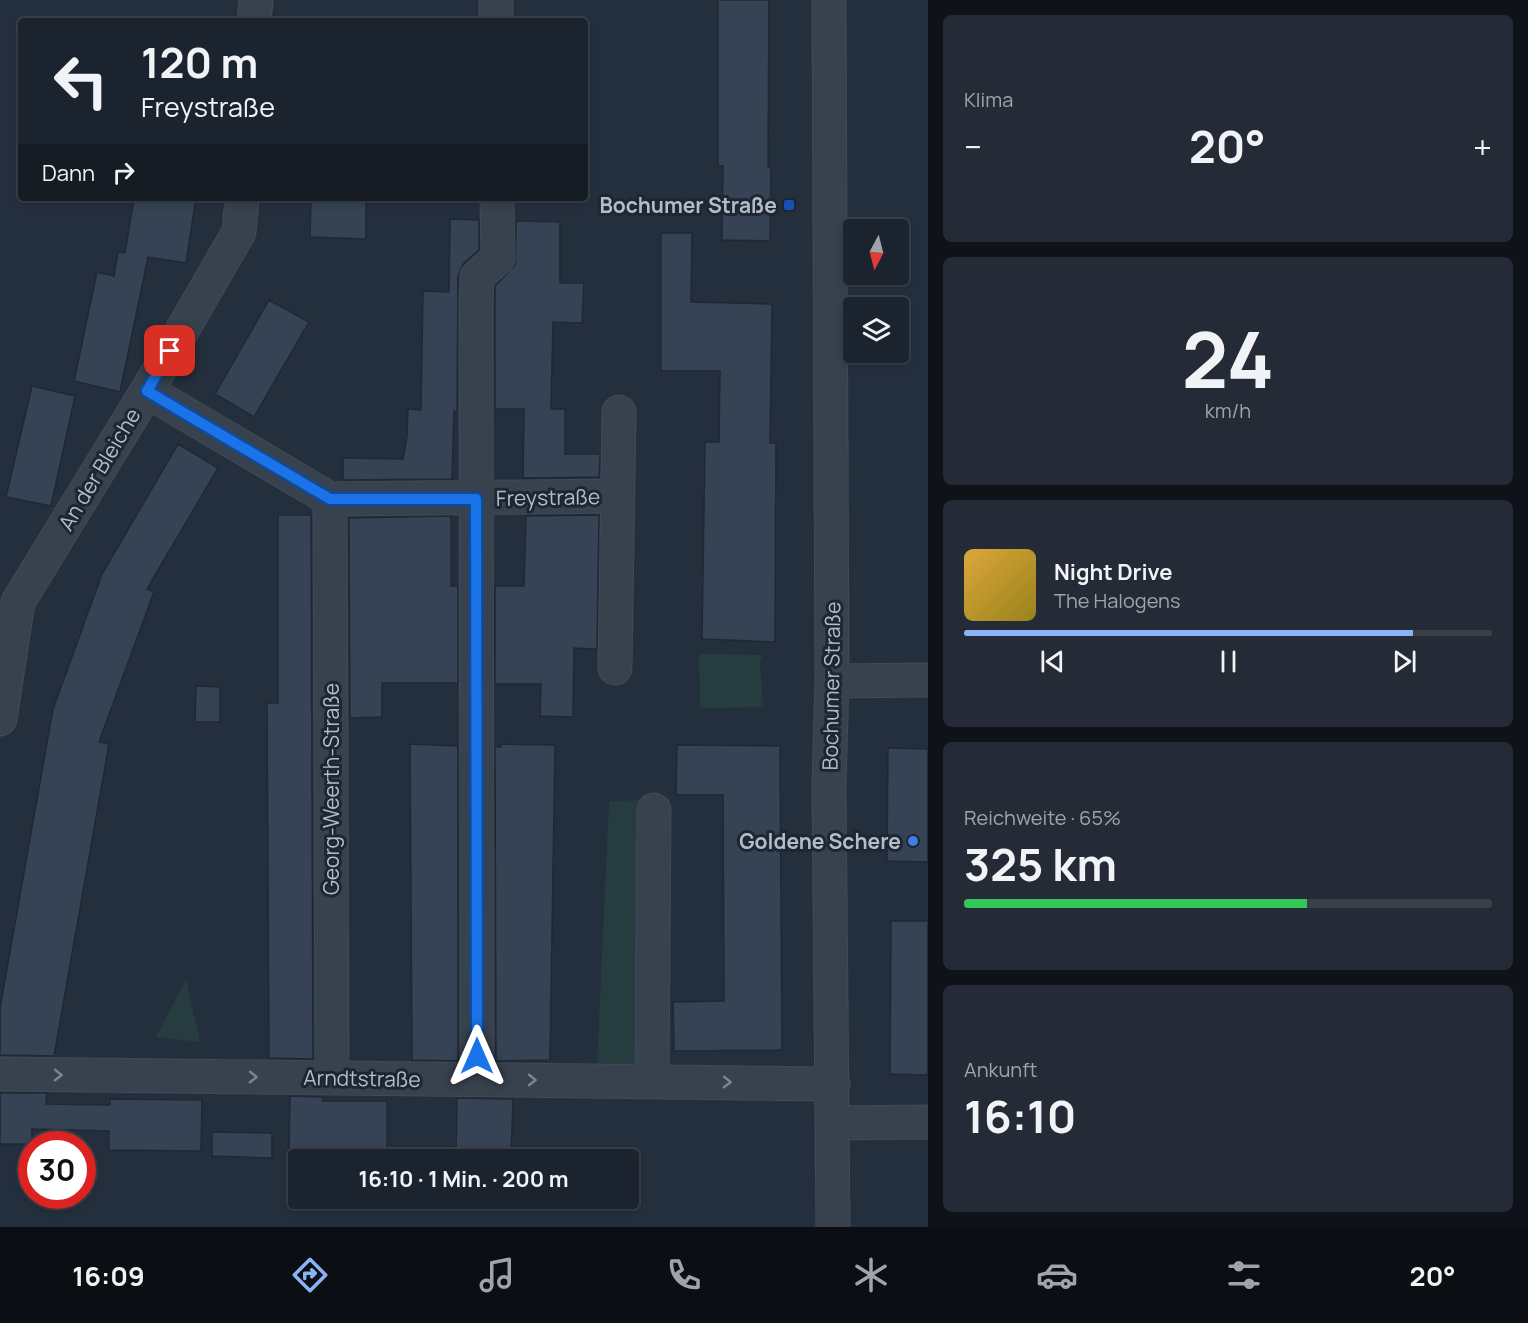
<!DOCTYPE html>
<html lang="de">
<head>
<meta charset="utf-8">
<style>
  :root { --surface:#1b232e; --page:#242b36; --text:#f1f3f6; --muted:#a0a4aa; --line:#39404a; --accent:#8ab4f8 }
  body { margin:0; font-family:Manrope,sans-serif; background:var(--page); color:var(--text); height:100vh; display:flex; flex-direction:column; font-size:22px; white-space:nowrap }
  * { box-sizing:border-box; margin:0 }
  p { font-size:20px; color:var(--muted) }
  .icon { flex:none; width:33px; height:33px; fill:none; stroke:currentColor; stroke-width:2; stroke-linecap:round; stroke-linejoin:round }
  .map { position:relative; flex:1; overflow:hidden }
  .side { display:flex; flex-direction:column; gap:15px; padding:15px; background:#0f1319; width:600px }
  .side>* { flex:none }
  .top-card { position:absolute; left:18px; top:18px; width:570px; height:183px; border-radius:6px; box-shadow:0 3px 9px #0003,0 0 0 2px var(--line); background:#1b232e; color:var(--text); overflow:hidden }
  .needle { width:39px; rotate:187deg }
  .buttons { position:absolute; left:843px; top:219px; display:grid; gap:12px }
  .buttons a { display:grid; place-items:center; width:66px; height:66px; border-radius:6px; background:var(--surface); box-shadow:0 3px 9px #0003,0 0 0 2px var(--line); font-size:30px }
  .speed { position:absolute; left:18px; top:1131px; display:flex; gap:12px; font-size:30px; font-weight:700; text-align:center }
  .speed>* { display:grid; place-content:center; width:78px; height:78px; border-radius:50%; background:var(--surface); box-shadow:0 3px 9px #0003,0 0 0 2px var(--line); line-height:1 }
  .speed .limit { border:9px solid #d22; background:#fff; color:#111 }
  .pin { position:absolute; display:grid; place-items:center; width:51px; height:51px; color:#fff; margin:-26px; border-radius:12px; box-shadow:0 3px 9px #0006 }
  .me { position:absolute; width:66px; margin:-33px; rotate:0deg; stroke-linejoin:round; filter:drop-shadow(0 0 4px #0008) }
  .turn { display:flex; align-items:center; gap:21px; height:126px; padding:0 24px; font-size:27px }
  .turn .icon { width:78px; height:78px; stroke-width:2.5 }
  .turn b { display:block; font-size:42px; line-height:51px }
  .then { display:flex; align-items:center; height:57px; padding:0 24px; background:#0003; gap:12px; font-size:22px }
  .big { font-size:45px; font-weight:700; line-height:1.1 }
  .side .card { flex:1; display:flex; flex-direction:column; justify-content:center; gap:9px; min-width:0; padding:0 21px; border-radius:9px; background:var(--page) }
  .side .dial { align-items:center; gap:0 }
  .dial b { font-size:78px; line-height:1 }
  .song { display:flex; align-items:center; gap:18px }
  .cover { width:72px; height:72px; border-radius:9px; background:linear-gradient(135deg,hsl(40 70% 55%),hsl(50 70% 35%)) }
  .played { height:6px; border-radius:3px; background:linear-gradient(90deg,var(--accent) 85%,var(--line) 85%) }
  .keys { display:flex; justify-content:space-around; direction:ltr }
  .heat { display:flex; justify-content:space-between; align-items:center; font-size:33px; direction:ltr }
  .charge { height:9px; border-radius:4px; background:linear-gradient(90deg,#34c759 65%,var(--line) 0) }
  .trip { position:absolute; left:288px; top:1149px; width:351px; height:60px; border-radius:6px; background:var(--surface); box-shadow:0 3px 9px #0003,0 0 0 2px var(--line); font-weight:700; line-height:60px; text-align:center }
  .tabs { display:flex; height:96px; justify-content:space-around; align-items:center; background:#0b0e12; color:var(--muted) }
  .tabs .icon { width:42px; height:42px }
  .tabs .current { color:var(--accent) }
  .tabs b { font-size:27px; color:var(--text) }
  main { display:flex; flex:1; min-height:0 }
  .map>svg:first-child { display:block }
  .green { fill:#263c3f }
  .building { fill:#364354; stroke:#1f2835; stroke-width:1.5 }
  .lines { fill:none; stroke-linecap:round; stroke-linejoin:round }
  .minor-casing { stroke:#414a57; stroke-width:35 }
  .minor { stroke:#38414e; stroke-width:33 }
  .oneway { stroke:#7c8592 }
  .route-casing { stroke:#114b97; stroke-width:15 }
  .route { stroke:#1a73e8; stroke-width:10 }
  .transit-dot { fill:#1a4fb4; stroke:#1d2633; stroke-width:2 }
  .shop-dot { fill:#3f7fe0; stroke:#1d2633; stroke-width:2 }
  .labels { text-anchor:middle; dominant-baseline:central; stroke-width:6; stroke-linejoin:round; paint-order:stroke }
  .poi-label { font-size:21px; font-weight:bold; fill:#b4bcc9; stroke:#1d2633; text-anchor:end }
  .street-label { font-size:21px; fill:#b4bcc9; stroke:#1d2633 }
</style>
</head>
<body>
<main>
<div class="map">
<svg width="928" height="1227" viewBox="0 0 928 1227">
  <rect width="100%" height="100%" fill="#242f3e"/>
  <path class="green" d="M 699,654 L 762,655 L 760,662 L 763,707 L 700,708 Z
    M 646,800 L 647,1065 L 597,1064 L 609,801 Z
    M 186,979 L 200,1042 L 156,1037 Z"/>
  <path class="building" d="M 718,0 L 769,0 L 768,167 L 771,168 L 770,241 L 722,240 L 723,166 L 718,166 Z
    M 134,198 L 196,198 L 186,263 L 148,257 L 120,392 L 74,381 L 97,272 L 114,276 L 118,252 L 125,253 Z
    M 311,198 L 366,198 L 366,239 L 310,237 Z
    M 450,219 L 479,220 L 479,250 L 464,263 L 458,276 L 457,411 L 454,411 L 452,479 L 343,480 L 343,458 L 403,459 L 407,436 L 408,409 L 421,410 L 423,291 L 449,292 Z
    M 516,221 L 560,222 L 560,283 L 584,283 L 582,323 L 553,322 L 551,409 L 565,409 L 565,454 L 600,454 L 599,477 L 523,478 L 524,409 L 495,409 L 495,286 L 515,265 Z
    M 661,233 L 692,233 L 691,302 L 772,304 L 770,443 L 776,443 L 775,642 L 702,639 L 705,442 L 719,442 L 720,371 L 661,371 Z
    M 269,300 L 309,322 L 254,417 L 215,394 Z
    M 32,386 L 75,396 L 51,506 L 6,497 Z
    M 178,444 L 218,468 L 147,589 L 154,592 L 99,742 L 109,744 L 54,1056 L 0,1055 L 0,1008 L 53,709 L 102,574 Z
    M 278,515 L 311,515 L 313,1059 L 269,1058 L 267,703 L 278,703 Z
    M 599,515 L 597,649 L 574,648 L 573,717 L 540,716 L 541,684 L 495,684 L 495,586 L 524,586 L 526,516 Z
    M 451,516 L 451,586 L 458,586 L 458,683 L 382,683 L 382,717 L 350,718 L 349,518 Z
    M 196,686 L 220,687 L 220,722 L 195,722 Z
    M 410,744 L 458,746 L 458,1061 L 412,1060 Z
    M 501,744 L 555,745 L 550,1060 L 496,1061 L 495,747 L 501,747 Z
    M 677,745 L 780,746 L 782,1050 L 674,1051 L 673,1002 L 724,1001 L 723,795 L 676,795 Z
    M 888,748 L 928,749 L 928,862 L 887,861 Z
    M 891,921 L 928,921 L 928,1075 L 890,1074 Z
    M 0,1093 L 47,1093 L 46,1104 L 110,1105 L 110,1099 L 202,1100 L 201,1151 L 109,1150 L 109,1131 L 32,1129 L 32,1144 L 0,1144 Z
    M 290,1096 L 323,1097 L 323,1101 L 387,1101 L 387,1151 L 289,1150 Z
    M 457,1098 L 513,1099 L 511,1157 L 456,1155 Z
    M 212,1132 L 272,1133 L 272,1158 L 212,1156 Z"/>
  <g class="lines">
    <g class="minor-casing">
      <path id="minor" d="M 496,0 L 496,21
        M 829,0 L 832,681 L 829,784 L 833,1227
        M 254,21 L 256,0
        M 147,391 L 330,499 L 618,496
        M 330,499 L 332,1078
        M 615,668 L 619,412
        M 832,681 L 928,680
        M 0,719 L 18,602 L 147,391 L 239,232 L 242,198
        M 0,1074 L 833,1084
        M 477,1079 L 476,302 L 477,277 L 498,258 L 497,198
        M 652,1081 L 654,810
        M 833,1123 L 928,1122"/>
    </g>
    <use href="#minor" class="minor"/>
  </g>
  <defs><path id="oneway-chevron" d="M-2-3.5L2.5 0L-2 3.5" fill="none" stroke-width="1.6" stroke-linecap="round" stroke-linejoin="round" transform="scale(1.5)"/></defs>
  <g class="oneway">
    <use href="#oneway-chevron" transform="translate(58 1075) rotate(1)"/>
    <use href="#oneway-chevron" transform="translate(253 1077) rotate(1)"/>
    <use href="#oneway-chevron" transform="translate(532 1080) rotate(1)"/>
    <use href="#oneway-chevron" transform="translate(727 1082) rotate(1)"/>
  </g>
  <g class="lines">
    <g class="route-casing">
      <path id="route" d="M 170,351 L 147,391 L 330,499 L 476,499 L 477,1056"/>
    </g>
    <use href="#route" class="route"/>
  </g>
  <rect class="transit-dot" x="783" y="199" width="12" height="12" rx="3"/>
  <circle class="shop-dot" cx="913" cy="841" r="6"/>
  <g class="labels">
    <g class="poi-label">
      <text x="777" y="205">Bochumer Straße</text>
      <text x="901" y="841">Goldene Schere</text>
    </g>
    <g class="street-label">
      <text transform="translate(99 469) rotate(-59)">An der Bleiche</text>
      <text transform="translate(548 497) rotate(-1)">Freystraße</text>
      <text transform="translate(831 686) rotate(-89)">Bochumer Straße</text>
      <text transform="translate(331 789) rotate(-90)">Georg-Weerth-Straße</text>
      <text transform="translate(362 1078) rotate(1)">Arndtstraße</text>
    </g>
  </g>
</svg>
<div class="buttons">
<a><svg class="needle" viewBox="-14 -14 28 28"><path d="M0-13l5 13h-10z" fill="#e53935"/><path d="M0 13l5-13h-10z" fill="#a0a4aa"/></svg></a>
<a><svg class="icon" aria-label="layers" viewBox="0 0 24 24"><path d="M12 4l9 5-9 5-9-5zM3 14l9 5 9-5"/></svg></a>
</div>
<div class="speed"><div class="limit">30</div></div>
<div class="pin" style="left:170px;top:351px;background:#d93025"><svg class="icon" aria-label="arrive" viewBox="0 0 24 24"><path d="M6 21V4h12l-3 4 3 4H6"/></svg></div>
<svg class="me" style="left:477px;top:1056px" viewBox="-20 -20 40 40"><path d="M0-17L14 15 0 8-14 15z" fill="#1a73e8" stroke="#fff" stroke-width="4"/></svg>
<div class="trip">16:10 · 1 Min. · 200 m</div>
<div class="top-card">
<div class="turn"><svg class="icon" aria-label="left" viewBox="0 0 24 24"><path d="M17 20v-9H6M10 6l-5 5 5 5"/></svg><div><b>120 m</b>Freystraße</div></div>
<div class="then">Dann<svg class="icon" aria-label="right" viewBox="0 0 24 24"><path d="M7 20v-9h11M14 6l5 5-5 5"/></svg></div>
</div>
</div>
<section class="side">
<div class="card"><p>Klima</p>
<div class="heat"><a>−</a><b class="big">20°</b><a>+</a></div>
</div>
<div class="card dial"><b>24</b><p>km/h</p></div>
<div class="card">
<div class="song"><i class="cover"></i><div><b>Night Drive</b><p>The Halogens</p></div></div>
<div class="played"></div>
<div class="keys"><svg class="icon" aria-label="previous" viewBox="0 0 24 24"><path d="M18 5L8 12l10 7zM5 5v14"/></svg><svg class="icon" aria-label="pause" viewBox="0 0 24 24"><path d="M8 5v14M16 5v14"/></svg><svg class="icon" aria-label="next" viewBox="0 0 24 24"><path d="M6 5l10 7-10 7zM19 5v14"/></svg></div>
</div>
<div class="card"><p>Reichweite · 65%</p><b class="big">325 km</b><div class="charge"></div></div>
<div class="card"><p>Ankunft</p><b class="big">16:10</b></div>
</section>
</main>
<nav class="tabs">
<b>16:09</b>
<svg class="icon current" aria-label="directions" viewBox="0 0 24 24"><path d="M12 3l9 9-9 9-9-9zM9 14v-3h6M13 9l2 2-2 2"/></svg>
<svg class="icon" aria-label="music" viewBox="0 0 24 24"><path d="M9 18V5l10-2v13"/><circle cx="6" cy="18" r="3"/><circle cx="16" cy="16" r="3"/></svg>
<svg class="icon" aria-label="phone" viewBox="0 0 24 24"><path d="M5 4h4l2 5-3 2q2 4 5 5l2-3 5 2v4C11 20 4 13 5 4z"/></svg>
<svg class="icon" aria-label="climate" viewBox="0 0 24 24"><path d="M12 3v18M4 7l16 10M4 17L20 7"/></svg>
<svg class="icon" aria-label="car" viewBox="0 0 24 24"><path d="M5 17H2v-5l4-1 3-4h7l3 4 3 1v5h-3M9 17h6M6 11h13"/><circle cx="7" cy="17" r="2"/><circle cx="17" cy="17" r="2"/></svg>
<svg class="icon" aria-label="filters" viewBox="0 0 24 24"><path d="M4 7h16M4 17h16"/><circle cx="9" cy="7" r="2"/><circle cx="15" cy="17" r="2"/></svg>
<b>20°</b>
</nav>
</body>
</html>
